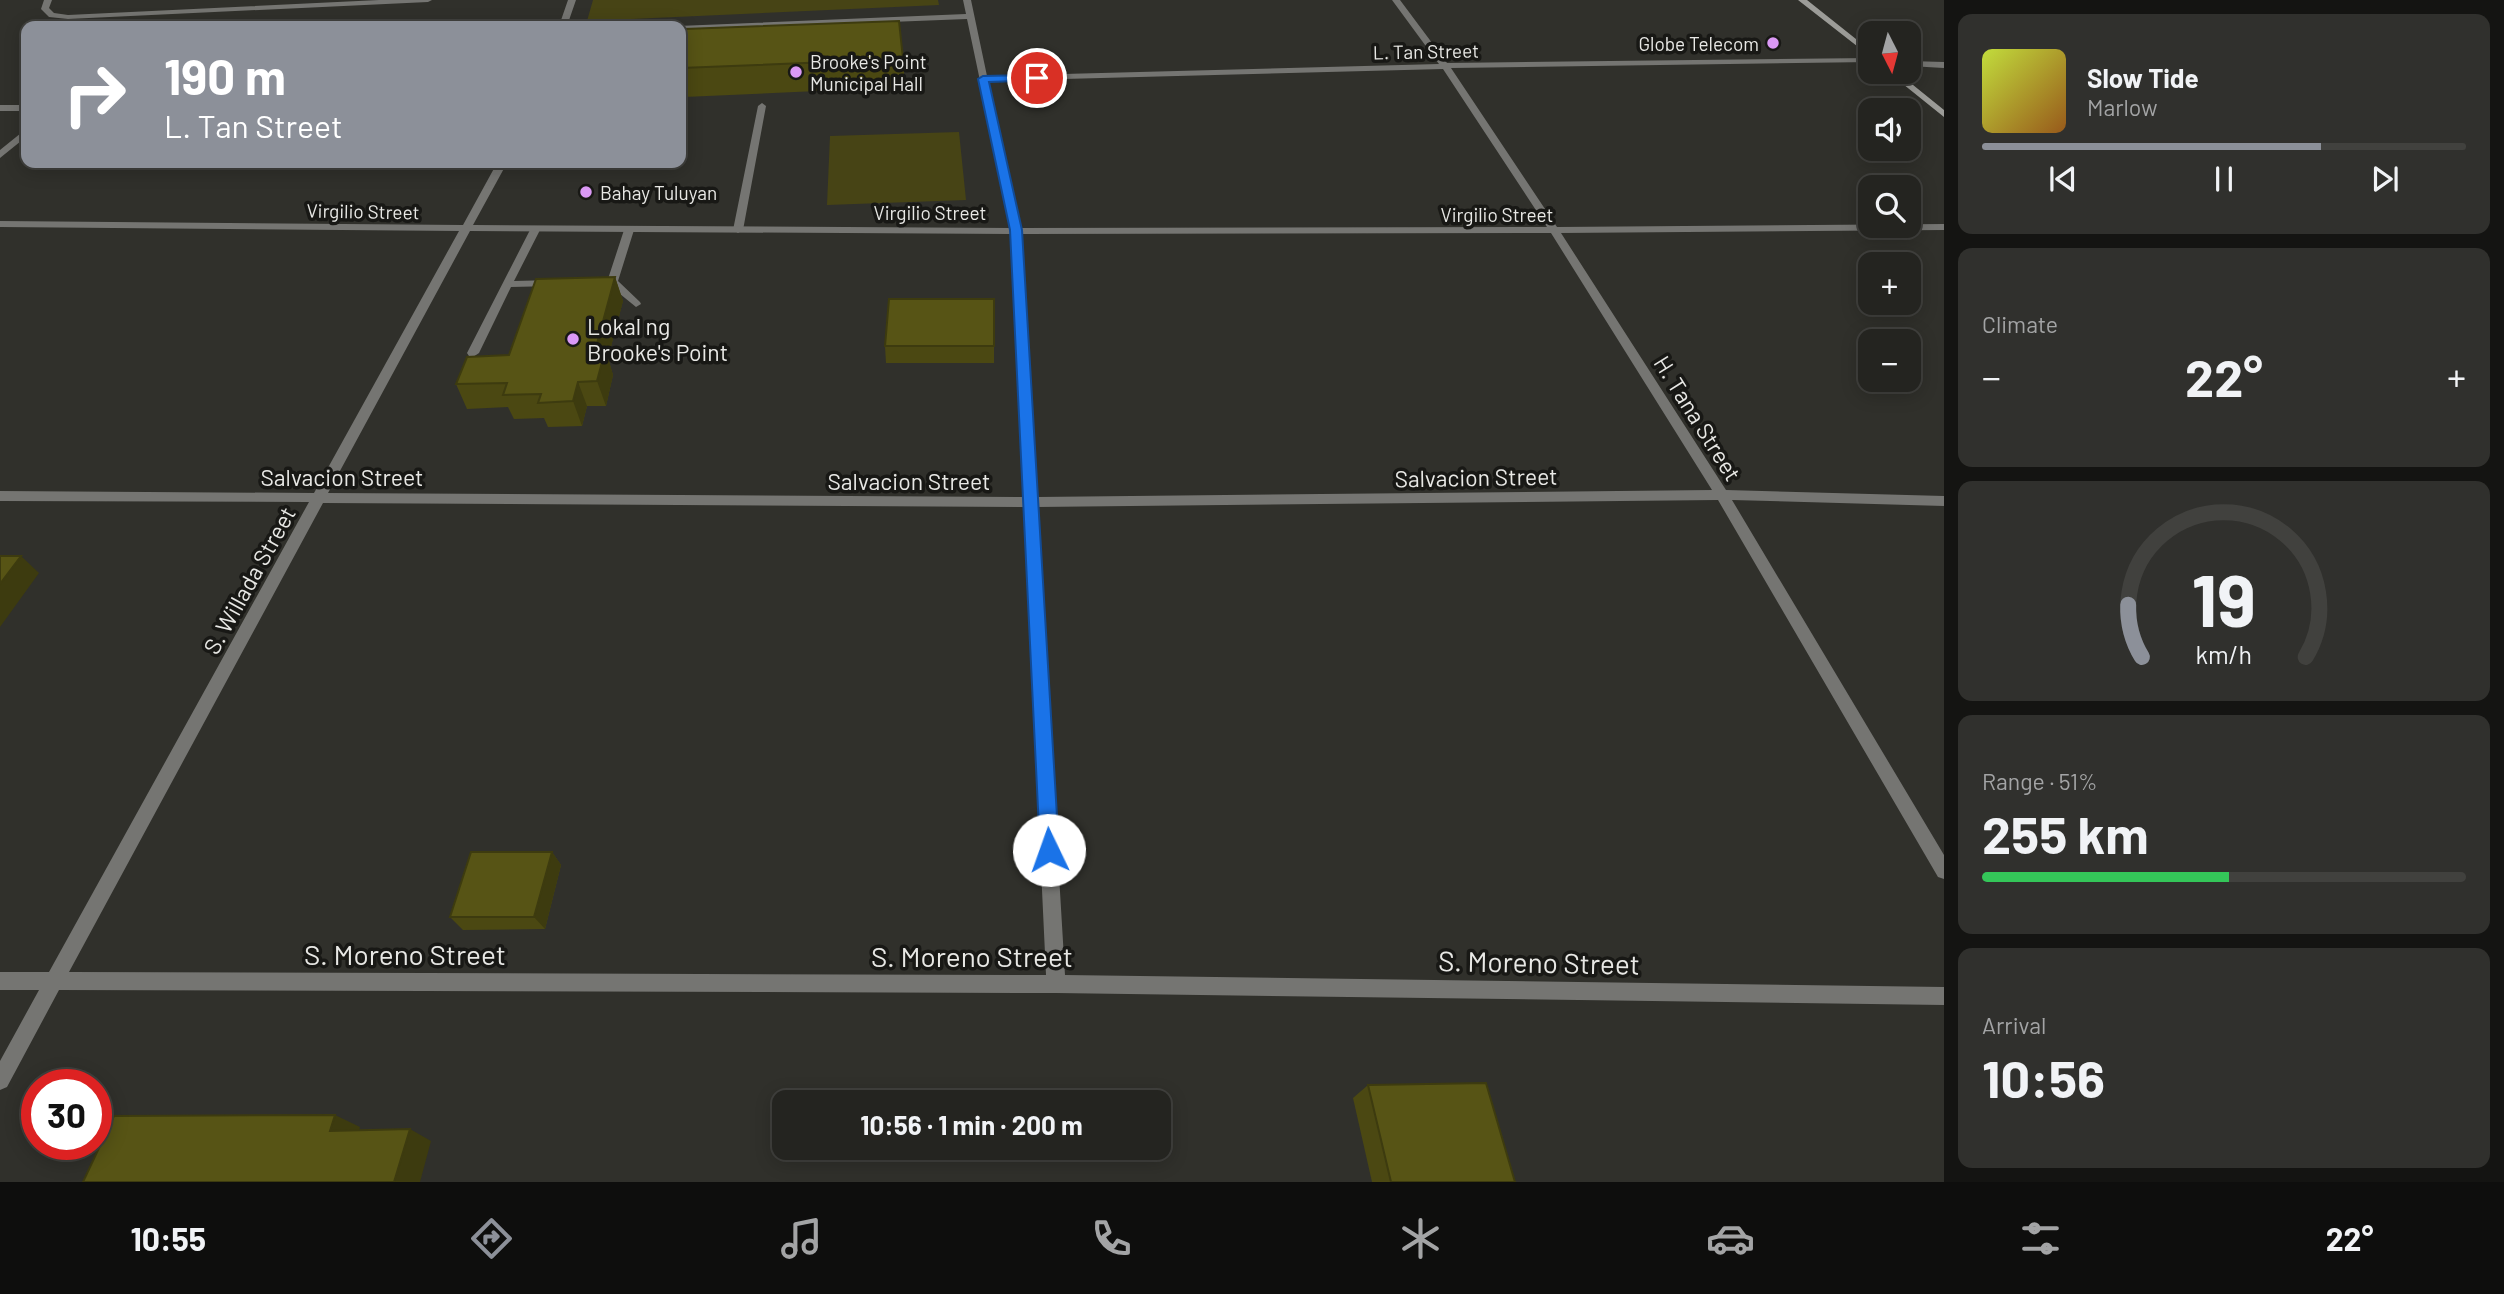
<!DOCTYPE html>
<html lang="en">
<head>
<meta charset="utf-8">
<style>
  :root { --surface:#242420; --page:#30302d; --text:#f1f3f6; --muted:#a3a4a5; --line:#41413e; --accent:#8c9099 }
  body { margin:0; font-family:Barlow,sans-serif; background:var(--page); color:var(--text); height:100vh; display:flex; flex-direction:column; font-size:26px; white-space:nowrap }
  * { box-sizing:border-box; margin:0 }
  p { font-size:23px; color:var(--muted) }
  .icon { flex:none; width:38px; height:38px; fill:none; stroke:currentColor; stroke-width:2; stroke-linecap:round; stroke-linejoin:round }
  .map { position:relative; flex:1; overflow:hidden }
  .panel { display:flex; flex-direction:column; gap:14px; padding:14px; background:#141412; width:560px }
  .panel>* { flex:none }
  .guide { position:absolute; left:21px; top:21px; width:665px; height:147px; border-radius:14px; box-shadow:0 4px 18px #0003,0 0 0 2px var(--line); background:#8c9099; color:#fff; overflow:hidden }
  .needle { width:46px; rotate:174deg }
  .buttons { position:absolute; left:1858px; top:21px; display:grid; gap:14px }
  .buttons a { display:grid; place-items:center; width:63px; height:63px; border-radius:14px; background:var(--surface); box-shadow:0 4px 18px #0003,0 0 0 2px var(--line); font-size:35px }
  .speed { position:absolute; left:21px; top:1069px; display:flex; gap:14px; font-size:35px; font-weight:700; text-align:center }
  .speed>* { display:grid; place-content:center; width:91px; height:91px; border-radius:50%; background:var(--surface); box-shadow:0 4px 18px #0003,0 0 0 2px var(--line); line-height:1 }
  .speed .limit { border:10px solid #d22; background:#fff; color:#111 }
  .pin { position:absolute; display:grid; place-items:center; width:60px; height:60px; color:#fff; margin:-30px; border:4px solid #fff; border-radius:50%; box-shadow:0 2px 7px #0007 }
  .me { position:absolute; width:77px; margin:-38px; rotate:357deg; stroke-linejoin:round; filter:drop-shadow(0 0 5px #0008) }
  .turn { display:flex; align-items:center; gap:24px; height:147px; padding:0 28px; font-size:32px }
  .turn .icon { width:91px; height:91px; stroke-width:2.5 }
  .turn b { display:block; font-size:49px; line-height:60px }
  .big { font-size:52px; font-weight:700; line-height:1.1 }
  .panel .widget { flex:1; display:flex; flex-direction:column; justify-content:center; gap:10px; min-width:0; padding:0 24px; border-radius:14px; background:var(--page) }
  .panel .dial { align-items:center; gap:0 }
  .dial svg { height:182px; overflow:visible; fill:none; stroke:var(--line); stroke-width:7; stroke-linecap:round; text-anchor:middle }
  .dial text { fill:var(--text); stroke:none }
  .song { display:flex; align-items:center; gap:21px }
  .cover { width:84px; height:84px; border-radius:10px; background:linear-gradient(135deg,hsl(70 70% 55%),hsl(30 70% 35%)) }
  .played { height:7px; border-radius:4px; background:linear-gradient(90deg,var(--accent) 70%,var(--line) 70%) }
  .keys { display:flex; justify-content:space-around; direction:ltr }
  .heat { display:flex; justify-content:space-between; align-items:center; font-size:38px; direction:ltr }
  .charge { height:10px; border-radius:5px; background:linear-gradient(90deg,#34c759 51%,var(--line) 0) }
  .trip { position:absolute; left:772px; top:1090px; width:399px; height:70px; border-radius:14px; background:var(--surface); box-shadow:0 4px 18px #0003,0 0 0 2px var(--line); font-weight:700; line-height:70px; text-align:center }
  .menu { display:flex; height:112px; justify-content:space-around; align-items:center; background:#0e0e0d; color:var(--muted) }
  .menu .icon { width:49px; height:49px }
  .menu .current { color:var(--accent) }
  .menu b { font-size:32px; color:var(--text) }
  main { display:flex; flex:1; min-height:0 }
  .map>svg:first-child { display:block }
  .green { fill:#474415 }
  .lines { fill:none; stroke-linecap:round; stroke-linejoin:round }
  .lane { fill:#757572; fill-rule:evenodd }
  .street { fill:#757572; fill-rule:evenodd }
  .secondary { fill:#9c9c98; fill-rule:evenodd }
  .wall { fill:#4b4812 }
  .shaded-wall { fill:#3d3b0f }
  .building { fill:#575415; stroke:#3d3b0f; stroke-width:2 }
  .route { fill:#1a73e8; stroke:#114b97; stroke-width:2 }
  .poi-dot { fill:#db99f5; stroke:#181815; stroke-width:2.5 }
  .labels { text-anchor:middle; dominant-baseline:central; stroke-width:7; stroke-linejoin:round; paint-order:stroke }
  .far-poi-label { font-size:19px; fill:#e8e8e5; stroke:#181815; text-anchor:start }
  .far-street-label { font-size:19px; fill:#e8e8e5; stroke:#181815 }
  .poi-label { font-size:23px; fill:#e8e8e5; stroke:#181815; text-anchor:start }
  .street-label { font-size:23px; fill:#e8e8e5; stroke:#181815 }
  .near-street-label { font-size:28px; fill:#e8e8e5; stroke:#181815 }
</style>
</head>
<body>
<main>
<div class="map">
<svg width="1944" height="1182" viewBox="0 0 1944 1182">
  <rect width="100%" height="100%" fill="#30302b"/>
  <path class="green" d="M 593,0 L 938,0 L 939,5 L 587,21 Z
    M 959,132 L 966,200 L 827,205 L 830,136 Z"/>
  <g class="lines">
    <path class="lane" d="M 1909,61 L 1944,62 L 1944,68 L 1909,66 Z
      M 762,103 L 766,106 L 743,230 L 738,233 L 733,230 L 758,106 Z
      M 535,227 L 540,230 L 514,281 L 554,280 L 559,283 L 554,286 L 511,287 L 479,353 L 473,357 L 469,356 L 467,353 L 530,230 Z
      M 629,227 L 634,230 L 618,281 L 640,302 L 641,304 L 636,307 L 609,285 L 598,284 L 597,282 L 608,279 L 624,230 Z"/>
    <path class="street" d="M 44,0 L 52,0 L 49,8 L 54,13 L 68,15 L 379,0 L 432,0 L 428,2 L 68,19 L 49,17 L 41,9 Z
      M 568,0 L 576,0 L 567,26 L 559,26 Z
      M 963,0 L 971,0 L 987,76 L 1439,64 L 1392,0 L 1400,0 L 1447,63 L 1871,58 L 1871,62 L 1451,68 L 1557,227 L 1944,224 L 1944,230 L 1561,233 L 1726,490 L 1944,496 L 1944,506 L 1732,500 L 1944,855 L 1944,879 L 1938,877 L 1718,500 L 1037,507 L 1065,975 L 1944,987 L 1944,1005 L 1056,993 L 59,990 L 7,1087 L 0,1090 L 0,1061 L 39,990 L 0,990 L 0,972 L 49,972 L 309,502 L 0,501 L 0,491 L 314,493 L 459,231 L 0,227 L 0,221 L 463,225 L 497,163 L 507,163 L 473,225 L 1011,228 L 967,19 L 681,30 L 681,26 L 678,26 L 966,14 ZM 1443,69 L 1547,227 L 1021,228 L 989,81 ZM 470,231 L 1011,234 L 1024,497 L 328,493 ZM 1551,233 L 1712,490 L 1037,497 L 1021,234 ZM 323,503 L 1024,507 L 1046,975 L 69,972 Z
      M 0,105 L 26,105 L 26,111 L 0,111 Z
      M 26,129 L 26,137 L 0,158 L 0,150 Z"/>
    <path class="secondary" d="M 1798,0 L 1807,0 L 1871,51 L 1871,57 Z
      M 1888,72 L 1897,72 L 1944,110 L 1944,117 Z"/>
  </g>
  <path class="wall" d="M 681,51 L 903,59 L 905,87 L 684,97 L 681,84 Z
    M 615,277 L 623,301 L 608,358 L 613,375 L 606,406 L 587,406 L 582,426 L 548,427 L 544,418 L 514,419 L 508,407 L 467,409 L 456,384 L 509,355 Z
    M 885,346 L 994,346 L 994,363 L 886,363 Z
    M 552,852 L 561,865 L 545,929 L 463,930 L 450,917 Z
    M 1368,1085 L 1515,1182 L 1372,1182 L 1353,1098 Z"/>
  <path class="shaded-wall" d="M 615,277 L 623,301 L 608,358 L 613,375 L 606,406 L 597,381 L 595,351 Z
    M 578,382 L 587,406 L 582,426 L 573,401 Z
    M 21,556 L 39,573 L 0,627 L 0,584 Z
    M 552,852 L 561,865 L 545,929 L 534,917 Z
    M 335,1115 L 360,1127 L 355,1143 L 330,1131 Z
    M 410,1129 L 431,1141 L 420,1182 L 394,1182 Z"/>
  <path class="building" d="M 899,21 L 903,59 L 681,68 L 681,51 L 685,29 Z
    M 615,277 L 595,351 L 605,351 L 597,381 L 578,382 L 573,401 L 538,403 L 541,394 L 503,395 L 507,383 L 456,384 L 467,357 L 509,355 L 536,279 Z
    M 889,299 L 994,299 L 994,346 L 885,346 Z
    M 0,556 L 21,556 L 0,584 Z
    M 471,852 L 552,852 L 534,917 L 450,917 Z
    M 1486,1083 L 1515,1182 L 1391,1182 L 1368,1085 Z
    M 335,1115 L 330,1131 L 410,1129 L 394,1182 L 83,1182 L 114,1116 Z"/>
  <path class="route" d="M 1037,75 L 1041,76 L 1041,80 L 989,82 L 1022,230 L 1059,850 L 1056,856 L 1049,859 L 1042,856 L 1040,850 L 1010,230 L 978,79 L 983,76 Z"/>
  <g class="poi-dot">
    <circle cx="1773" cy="43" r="7"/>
    <circle cx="796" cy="72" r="7"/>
    <circle cx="586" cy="192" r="7"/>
    <circle cx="573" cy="339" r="7"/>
  </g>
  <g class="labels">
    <g class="far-poi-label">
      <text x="1759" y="43" text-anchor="end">Globe Telecom</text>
      <text x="810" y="61">Brooke's Point<tspan x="810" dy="22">Municipal Hall</tspan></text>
      <text x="600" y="192">Bahay Tuluyan</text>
    </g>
    <g class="far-street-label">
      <text transform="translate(1426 51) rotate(-1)">L. Tan Street</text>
      <text transform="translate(363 211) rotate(1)">Virgilio Street</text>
      <text x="930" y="212">Virgilio Street</text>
      <text x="1497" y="214">Virgilio Street</text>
    </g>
    <g class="poi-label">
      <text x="587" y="326">Lokal ng<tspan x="587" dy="26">Brooke's Point</tspan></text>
    </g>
    <g class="street-label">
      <text transform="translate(1698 418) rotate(58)">H. Tana Street</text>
      <text x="342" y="477">Salvacion Street</text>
      <text transform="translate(1476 477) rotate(-1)">Salvacion Street</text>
      <text x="909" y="481">Salvacion Street</text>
      <text transform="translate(249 580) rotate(-61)">S. Willada Street</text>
    </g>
    <g class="near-street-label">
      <text x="405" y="954">S. Moreno Street</text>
      <text x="972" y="956">S. Moreno Street</text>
      <text transform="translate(1539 962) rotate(1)">S. Moreno Street</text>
    </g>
  </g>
</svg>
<div class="buttons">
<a><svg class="needle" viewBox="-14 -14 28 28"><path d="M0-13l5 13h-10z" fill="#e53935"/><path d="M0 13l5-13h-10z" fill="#a3a4a5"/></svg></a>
<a><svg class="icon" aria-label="sound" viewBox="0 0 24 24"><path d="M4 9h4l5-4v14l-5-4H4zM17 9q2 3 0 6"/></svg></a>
<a><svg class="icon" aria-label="search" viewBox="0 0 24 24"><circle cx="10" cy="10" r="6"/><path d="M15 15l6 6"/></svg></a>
<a>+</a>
<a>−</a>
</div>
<div class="speed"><div class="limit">30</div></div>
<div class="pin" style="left:1037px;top:78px;background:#d93025"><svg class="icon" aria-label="arrive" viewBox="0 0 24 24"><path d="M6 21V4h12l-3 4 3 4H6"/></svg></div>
<svg class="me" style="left:1049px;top:850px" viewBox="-20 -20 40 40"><circle r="19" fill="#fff"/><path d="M0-13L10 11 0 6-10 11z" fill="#1a73e8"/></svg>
<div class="trip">10:56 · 1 min · 200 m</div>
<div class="guide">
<div class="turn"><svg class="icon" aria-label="right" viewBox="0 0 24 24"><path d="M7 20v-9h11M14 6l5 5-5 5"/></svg><div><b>190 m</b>L. Tan Street</div></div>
</div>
</div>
<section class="panel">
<div class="widget">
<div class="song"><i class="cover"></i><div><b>Slow Tide</b><p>Marlow</p></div></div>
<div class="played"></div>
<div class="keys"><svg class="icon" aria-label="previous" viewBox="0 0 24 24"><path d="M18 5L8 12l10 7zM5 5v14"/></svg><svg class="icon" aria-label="pause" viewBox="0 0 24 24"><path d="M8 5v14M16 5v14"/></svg><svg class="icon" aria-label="next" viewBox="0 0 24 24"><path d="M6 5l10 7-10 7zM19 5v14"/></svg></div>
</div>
<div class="widget"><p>Climate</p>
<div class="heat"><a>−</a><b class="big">22°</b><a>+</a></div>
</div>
<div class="widget dial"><svg viewBox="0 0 100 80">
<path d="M14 69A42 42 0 1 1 86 69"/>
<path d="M14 69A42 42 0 0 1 8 46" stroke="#8c9099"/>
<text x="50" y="56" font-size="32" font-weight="700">19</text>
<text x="50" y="72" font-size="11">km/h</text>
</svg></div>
<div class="widget"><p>Range · 51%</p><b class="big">255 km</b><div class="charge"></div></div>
<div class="widget"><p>Arrival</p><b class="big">10:56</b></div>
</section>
</main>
<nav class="menu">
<b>10:55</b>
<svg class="icon current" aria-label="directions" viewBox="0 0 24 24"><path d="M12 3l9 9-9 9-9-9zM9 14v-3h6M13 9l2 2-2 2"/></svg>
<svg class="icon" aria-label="music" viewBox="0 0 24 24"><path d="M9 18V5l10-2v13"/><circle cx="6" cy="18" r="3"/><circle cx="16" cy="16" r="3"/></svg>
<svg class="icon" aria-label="phone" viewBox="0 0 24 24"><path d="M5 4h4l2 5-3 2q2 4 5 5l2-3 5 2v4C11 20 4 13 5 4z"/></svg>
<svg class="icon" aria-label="climate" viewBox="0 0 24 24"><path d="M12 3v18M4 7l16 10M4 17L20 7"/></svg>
<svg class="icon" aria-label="car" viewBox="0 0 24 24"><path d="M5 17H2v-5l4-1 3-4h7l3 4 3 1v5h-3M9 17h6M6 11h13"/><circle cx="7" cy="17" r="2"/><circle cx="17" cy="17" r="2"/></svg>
<svg class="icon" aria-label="filters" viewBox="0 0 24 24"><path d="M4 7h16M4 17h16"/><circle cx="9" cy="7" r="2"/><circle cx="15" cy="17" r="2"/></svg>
<b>22°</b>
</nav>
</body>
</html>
